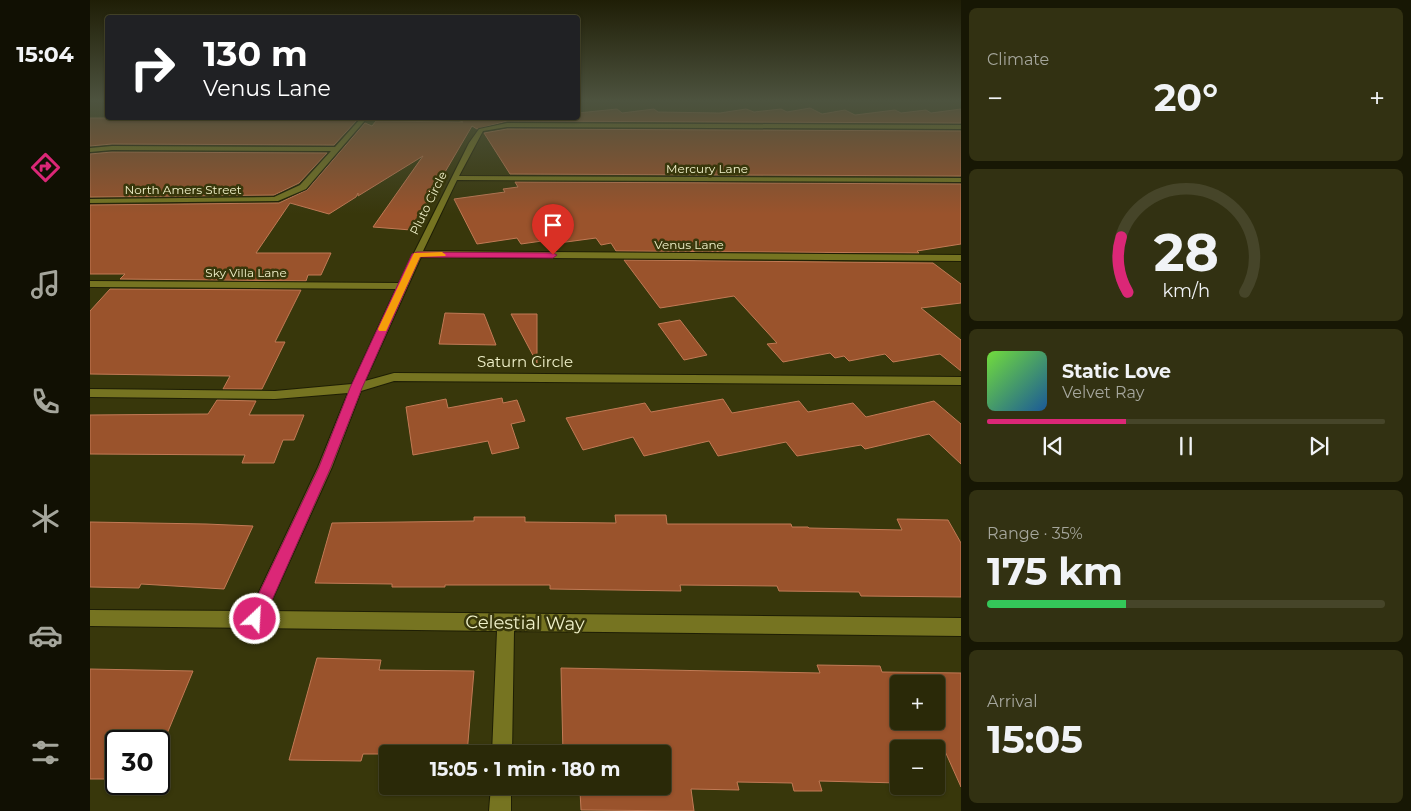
<!DOCTYPE html>
<html lang="en">
<head>
<meta charset="utf-8">
<style>
  :root { --surface:#2a2908; --page:#323112; --text:#f1f3f6; --muted:#a5a69c; --line:#464529; --accent:#db2777 }
  body { margin:0; font-family:Montserrat,sans-serif; background:var(--page); color:var(--text); height:100vh; display:flex; flex-direction:column; font-size:19px; white-space:nowrap }
  * { box-sizing:border-box; margin:0 }
  p { font-size:16px; color:var(--muted) }
  .icon { flex:none; width:28px; height:28px; fill:none; stroke:currentColor; stroke-width:2; stroke-linecap:round; stroke-linejoin:round }
  .map { position:relative; flex:1; overflow:hidden }
  .sheet { display:flex; flex-direction:column; gap:8px; padding:8px; background:#171704; width:450px }
  .sheet>* { flex:none }
  .banner { position:absolute; left:15px; top:15px; width:475px; height:105px; border-radius:5px; box-shadow:0 1px 4px #0004,0 0 0 1px var(--line); background:#202124; color:#fff; overflow:hidden }
  .controls { position:absolute; left:800px; top:675px; display:grid; gap:10px }
  .controls a { display:grid; place-items:center; width:55px; height:55px; border-radius:5px; background:var(--surface); box-shadow:0 1px 4px #0004,0 0 0 1px var(--line); font-size:25px }
  .speed { position:absolute; left:15px; top:730px; display:flex; gap:10px; font-size:25px; font-weight:700; text-align:center }
  .speed>* { display:grid; place-content:center; width:65px; height:65px; border-radius:50%; background:var(--surface); box-shadow:0 1px 4px #0004,0 0 0 1px var(--line); line-height:1 }
  .speed .limit { border:2px solid #111; border-radius:8px; background:#fff; color:#111 }
  .pin { position:absolute; display:grid; place-items:center; width:42px; height:42px; color:#fff; margin:-51px -21px; border-radius:50% 50% 50% 0; rotate:-45deg; box-shadow:0 0 5px #0007 }
  .pin .icon { rotate:45deg }
  .me { position:absolute; width:55px; margin:-28px; rotate:25deg; stroke-linejoin:round; filter:drop-shadow(0 0 4px #0008) }
  .turn { display:flex; align-items:center; gap:18px; height:105px; padding:0 15px; font-size:22px }
  .turn .icon { width:65px; height:65px; stroke-width:2.5 }
  .turn b { display:block; font-size:35px; line-height:42px }
  .big { font-size:38px; font-weight:700; line-height:1.1 }
  .sheet .widget { flex:1; display:flex; flex-direction:column; justify-content:center; gap:8px; min-width:0; padding:0 18px; border-radius:8px; background:var(--page) }
  .sheet .dial { align-items:center; gap:0 }
  .dial svg { height:130px; overflow:visible; fill:none; stroke:var(--line); stroke-width:7; stroke-linecap:round; text-anchor:middle }
  .dial text { fill:var(--text); stroke:none }
  .song { display:flex; align-items:center; gap:15px }
  .cover { width:60px; height:60px; border-radius:8px; background:linear-gradient(135deg,hsl(100 70% 55%),hsl(210 70% 35%)) }
  .played { height:5px; border-radius:2px; background:linear-gradient(90deg,var(--accent) 35%,var(--line) 35%) }
  .keys { display:flex; justify-content:space-around; direction:ltr }
  .heat { display:flex; justify-content:space-between; align-items:center; font-size:28px; direction:ltr }
  .charge { height:8px; border-radius:4px; background:linear-gradient(90deg,#34c759 35%,var(--line) 0) }
  .trip { position:absolute; left:289px; top:745px; width:292px; height:50px; border-radius:5px; background:var(--surface); box-shadow:0 1px 4px #0004,0 0 0 1px var(--line); font-weight:700; line-height:50px; text-align:center }
  main { display:flex; flex:1; min-height:0 }
  .dock { display:flex; flex-direction:column; width:90px; justify-content:space-around; align-items:center; background:#111003; color:var(--muted) }
  .dock .icon { width:35px; height:35px }
  .dock .selected { color:var(--accent) }
  .dock b { font-size:22px; color:var(--text) }
  .map>svg:first-child { display:block }
  .building { fill:#9a532c; stroke:#c17a55; fill-rule:evenodd }
  .lines { fill:none; stroke-linecap:round; stroke-linejoin:round }
  .minor-casing { stroke:#1e1e05; stroke-width:2 }
  .minor { fill:#767421; fill-rule:evenodd }
  .route { fill:#db2777; stroke:#8e194d }
  .slow { fill:#f59e0b }
  .labels { text-anchor:middle; dominant-baseline:central; stroke-width:5; stroke-linejoin:round; paint-order:stroke }
  .far-street-label { font-size:12px; fill:#f0f1ca; stroke:#38370b }
  .street-label { font-size:15px; fill:#f0f1ca; stroke:#38370b }
  .near-street-label { font-size:18px; fill:#f0f1ca; stroke:#38370b }
</style>
</head>
<body>
<main>
<nav class="dock">
<b>15:04</b>
<svg class="icon selected" aria-label="directions" viewBox="0 0 24 24"><path d="M12 3l9 9-9 9-9-9zM9 14v-3h6M13 9l2 2-2 2"/></svg>
<svg class="icon" aria-label="music" viewBox="0 0 24 24"><path d="M9 18V5l10-2v13"/><circle cx="6" cy="18" r="3"/><circle cx="16" cy="16" r="3"/></svg>
<svg class="icon" aria-label="phone" viewBox="0 0 24 24"><path d="M5 4h4l2 5-3 2q2 4 5 5l2-3 5 2v4C11 20 4 13 5 4z"/></svg>
<svg class="icon" aria-label="climate" viewBox="0 0 24 24"><path d="M12 3v18M4 7l16 10M4 17L20 7"/></svg>
<svg class="icon" aria-label="car" viewBox="0 0 24 24"><path d="M5 17H2v-5l4-1 3-4h7l3 4 3 1v5h-3M9 17h6M6 11h13"/><circle cx="7" cy="17" r="2"/><circle cx="17" cy="17" r="2"/></svg>
<svg class="icon" aria-label="filters" viewBox="0 0 24 24"><path d="M4 7h16M4 17h16"/><circle cx="9" cy="7" r="2"/><circle cx="15" cy="17" r="2"/></svg>
</nav>
<div class="map">
<svg width="871" height="811" viewBox="0 0 871 811">
  <rect width="100%" height="100%" fill="#38370b"/>
  <path class="building" d="M 720,108 L 732,114 L 755,110 L 765,115 L 805,110 L 811,113 L 836,110 L 841,113 L 871,109 L 871,123 L 417,121 L 387,129 L 382,126 L 321,230 L 283,227 L 333,156 L 268,196 L 268,193 L 266,197 L 239,214 L 200,203 L 166,253 L 241,253 L 231,275 L 218,275 L 216,281 L 30,279 L 35,274 L 0,274 L 0,205 L 189,203 L 217,190 L 275,123 L 282,126 L 286,121 L 373,122 L 362,118 L 488,118 L 488,113 L 527,109 L 532,113 L 564,109 L 568,112 L 630,113 L 656,109 L 664,112 L 691,109 L 697,112 Z
    M 0,118 L 263,118 L 267,120 L 244,145 L 22,144 L 0,146 Z
    M 417,129 L 871,131 L 871,176 L 420,174 L 394,133 Z
    M 22,152 L 237,153 L 209,183 L 184,195 L 0,197 L 0,154 Z
    M 425,182 L 871,184 L 871,244 L 827,251 L 829,253 L 526,251 L 521,243 L 511,245 L 506,238 L 461,244 L 459,240 L 431,244 L 427,238 L 387,244 L 364,199 L 415,192 L 413,189 L 428,187 Z
    M 534,260 L 843,263 L 871,284 L 871,303 L 831,308 L 871,340 L 871,371 L 850,354 L 803,362 L 795,354 L 759,361 L 754,356 L 745,358 L 740,353 L 693,362 L 677,344 L 687,343 L 644,296 L 570,308 Z
    M 20,289 L 211,290 L 185,342 L 195,342 L 172,389 L 133,389 L 140,376 L 0,374 L 0,311 Z
    M 355,313 L 394,314 L 406,345 L 349,344 Z
    M 421,314 L 447,314 L 447,363 Z
    M 590,320 L 617,355 L 594,360 L 568,324 Z
    M 412,398 L 413,403 L 427,400 L 435,421 L 421,424 L 429,448 L 402,454 L 398,441 L 323,455 L 316,407 L 356,399 L 358,408 Z
    M 633,399 L 642,413 L 709,401 L 718,412 L 763,403 L 776,417 L 844,401 L 871,424 L 871,464 L 839,434 L 775,449 L 771,445 L 707,456 L 696,442 L 628,456 L 619,441 L 554,456 L 543,437 L 493,450 L 476,418 L 555,403 L 561,412 Z
    M 127,400 L 166,401 L 159,415 L 214,415 L 204,440 L 193,440 L 184,463 L 152,463 L 155,455 L 0,454 L 0,415 L 118,414 Z
    M 525,515 L 576,515 L 577,524 L 701,524 L 702,527 L 718,527 L 719,528 L 812,530 L 807,519 L 858,520 L 871,543 L 871,597 L 771,596 L 769,592 L 689,591 L 687,586 L 590,585 L 591,591 L 460,589 L 460,585 L 355,585 L 355,587 L 302,587 L 302,584 L 225,583 L 242,523 L 384,521 L 384,517 L 435,517 L 435,522 L 526,523 Z
    M 0,522 L 116,524 L 163,526 L 134,589 L 51,584 L 49,588 L 0,587 Z
    M 227,658 L 291,660 L 289,670 L 384,671 L 377,754 L 273,754 L 271,761 L 199,760 Z
    M 727,665 L 790,666 L 792,672 L 871,673 L 871,787 L 854,749 L 809,749 L 809,783 L 729,781 L 732,791 L 704,791 L 702,783 L 647,782 L 649,790 L 601,789 L 604,811 L 491,810 L 490,791 L 474,791 L 474,786 L 572,786 L 572,754 L 473,754 L 471,668 L 730,673 ZM 809,684 L 846,684 L 846,721 L 809,721 Z
    M 0,669 L 103,671 L 74,741 L 26,741 L 26,779 L 0,779 Z"/>
  <g class="lines">
    <g class="minor-casing">
      <path id="minor" d="M 271,118 L 277,118 L 216,189 L 188,201 L 0,203 L 0,199 L 184,197 L 210,185 L 241,151 L 22,150 L 0,152 L 0,148 L 22,146 L 245,147 Z
        M 417,123 L 871,125 L 871,129 L 417,127 L 393,131 L 369,176 L 871,178 L 871,182 L 367,180 L 333,251 L 871,255 L 871,261 L 331,257 L 275,381 L 304,373 L 871,377 L 871,385 L 304,381 L 271,391 L 242,467 L 177,611 L 871,618 L 871,636 L 424,631 L 422,754 L 402,754 L 407,631 L 0,626 L 0,610 L 160,611 L 228,467 L 258,393 L 185,399 L 0,397 L 0,389 L 185,391 L 262,384 L 306,289 L 0,287 L 0,281 L 309,283 L 379,143 L 389,129 Z
        M 401,786 L 421,786 L 421,811 L 399,811 Z"/>
    </g>
    <use href="#minor" class="minor"/>
  </g>
  <linearGradient id="sky" x2="0" y2="1"><stop stop-color="#1f1e06"/><stop offset="0.47" stop-color="#4d533f"/><stop offset="1" stop-color="#4d533f" stop-opacity="0"/></linearGradient>
  <rect width="871" height="214" fill="url(#sky)"/>
  <path class="route" d="M 327,252 L 463,253 L 467,255 L 463,258 L 330,257 L 272,388 L 241,467 L 171,625 L 165,627 L 159,625 L 157,619 L 159,614 L 229,467 L 260,388 L 322,254 Z"/>
  <path class="slow" d="M 352,252 L 356,255 L 355,256 L 330,257 L 297,329 L 296,331 L 289,331 L 288,329 L 324,253 Z"/>
  <g class="labels">
    <g class="far-street-label">
      <text x="617" y="168">Mercury Lane</text>
      <text x="93" y="189">North Amers Street</text>
      <text transform="translate(338 203) rotate(-64)">Pluto Circle</text>
      <text x="599" y="244">Venus Lane</text>
      <text x="156" y="272">Sky Villa Lane</text>
    </g>
    <g class="street-label">
      <text x="435" y="361">Saturn Circle</text>
    </g>
    <g class="near-street-label">
      <text transform="translate(435 623) rotate(1)">Celestial Way</text>
    </g>
  </g>
</svg>
<div class="controls">
<a>+</a>
<a>−</a>
</div>
<div class="speed"><div class="limit">30</div></div>
<div class="pin" style="left:463px;top:255px;background:#d93025"><svg class="icon" aria-label="arrive" viewBox="0 0 24 24"><path d="M6 21V4h12l-3 4 3 4H6"/></svg></div>
<svg class="me" style="left:165px;top:619px" viewBox="-20 -20 40 40"><circle r="17" fill="#db2777" stroke="#fff" stroke-width="3"/><path d="M0-11L8 9 0 5-8 9z" fill="#fff"/></svg>
<div class="trip">15:05 · 1 min · 180 m</div>
<div class="banner">
<div class="turn"><svg class="icon" aria-label="right" viewBox="0 0 24 24"><path d="M7 20v-9h11M14 6l5 5-5 5"/></svg><div><b>130 m</b>Venus Lane</div></div>
</div>
</div>
<section class="sheet">
<div class="widget"><p>Climate</p>
<div class="heat"><a>−</a><b class="big">20°</b><a>+</a></div>
</div>
<div class="widget dial"><svg viewBox="0 0 100 80">
<path d="M14 69A42 42 0 1 1 86 69"/>
<path d="M14 69A42 42 0 0 1 10 35" stroke="#db2777"/>
<text x="50" y="56" font-size="32" font-weight="700">28</text>
<text x="50" y="72" font-size="11">km/h</text>
</svg></div>
<div class="widget">
<div class="song"><i class="cover"></i><div><b>Static Love</b><p>Velvet Ray</p></div></div>
<div class="played"></div>
<div class="keys"><svg class="icon" aria-label="previous" viewBox="0 0 24 24"><path d="M18 5L8 12l10 7zM5 5v14"/></svg><svg class="icon" aria-label="pause" viewBox="0 0 24 24"><path d="M8 5v14M16 5v14"/></svg><svg class="icon" aria-label="next" viewBox="0 0 24 24"><path d="M6 5l10 7-10 7zM19 5v14"/></svg></div>
</div>
<div class="widget"><p>Range · 35%</p><b class="big">175 km</b><div class="charge"></div></div>
<div class="widget"><p>Arrival</p><b class="big">15:05</b></div>
</section>
</main>
</body>
</html>
